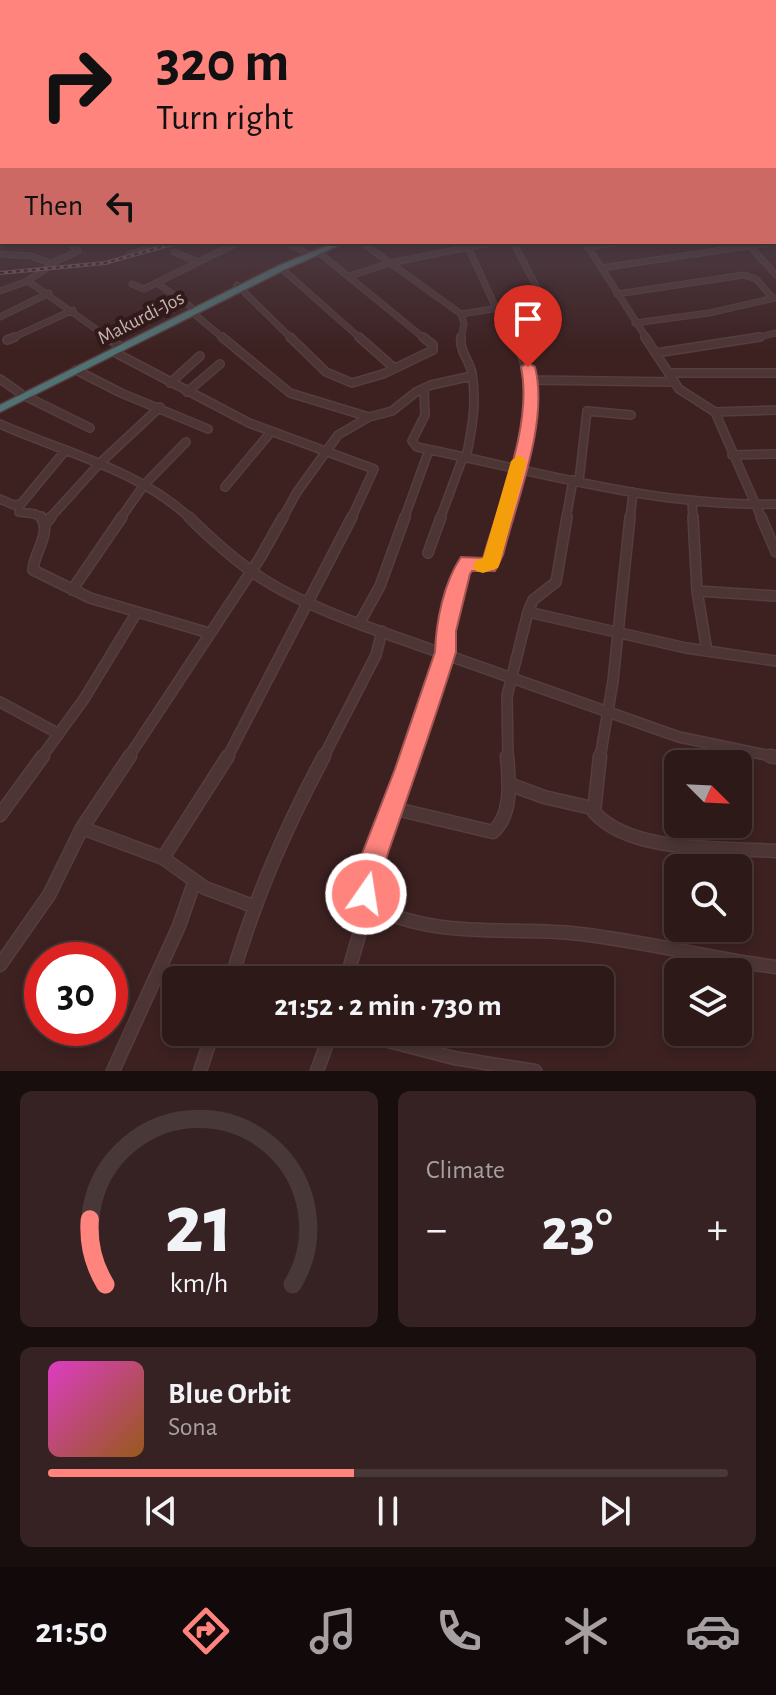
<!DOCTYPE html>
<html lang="en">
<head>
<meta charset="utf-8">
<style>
  :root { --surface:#2e1919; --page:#362222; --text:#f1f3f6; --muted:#a7a0a2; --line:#493838; --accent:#ff847e }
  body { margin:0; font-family:"Alegreya Sans",sans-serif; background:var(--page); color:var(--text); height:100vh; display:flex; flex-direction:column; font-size:30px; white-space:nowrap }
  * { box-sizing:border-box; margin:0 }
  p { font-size:26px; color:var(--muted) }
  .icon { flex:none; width:44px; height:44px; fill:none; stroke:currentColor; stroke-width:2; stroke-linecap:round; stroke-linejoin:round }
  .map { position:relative; height:1071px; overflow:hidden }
  .sheet { display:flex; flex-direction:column; gap:20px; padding:20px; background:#190e0e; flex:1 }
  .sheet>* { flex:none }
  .top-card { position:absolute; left:0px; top:0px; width:776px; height:244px; box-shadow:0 4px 12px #0003,0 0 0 2px var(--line); background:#ff847e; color:#111; overflow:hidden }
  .needle { width:52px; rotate:114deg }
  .controls { position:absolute; left:664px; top:750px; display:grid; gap:16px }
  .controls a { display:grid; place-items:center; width:88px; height:88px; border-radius:12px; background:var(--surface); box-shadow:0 4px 12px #0003,0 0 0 2px var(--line); font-size:40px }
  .speed { position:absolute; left:24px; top:942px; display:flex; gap:16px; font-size:40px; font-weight:700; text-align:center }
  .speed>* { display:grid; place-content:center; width:104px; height:104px; border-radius:50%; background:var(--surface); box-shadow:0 4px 12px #0003,0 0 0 2px var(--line); line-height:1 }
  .speed .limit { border:12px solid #d22; background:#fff; color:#111 }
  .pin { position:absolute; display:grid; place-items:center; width:68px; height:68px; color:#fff; margin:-82px -34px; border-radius:50% 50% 50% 0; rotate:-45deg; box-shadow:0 0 8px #0007 }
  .pin .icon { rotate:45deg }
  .me { position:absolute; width:88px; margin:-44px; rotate:13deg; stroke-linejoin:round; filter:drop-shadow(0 0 6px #0008) }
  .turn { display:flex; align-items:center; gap:28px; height:168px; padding:0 24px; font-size:36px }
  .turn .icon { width:104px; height:104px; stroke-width:2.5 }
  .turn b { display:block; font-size:56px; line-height:68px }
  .then { display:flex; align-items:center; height:76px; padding:0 24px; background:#0003; gap:16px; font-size:30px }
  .big { font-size:60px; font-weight:600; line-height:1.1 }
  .sheet .widget { flex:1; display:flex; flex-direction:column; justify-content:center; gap:12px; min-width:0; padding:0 28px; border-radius:12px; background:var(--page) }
  .sheet .dial { align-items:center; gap:0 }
  .dial svg { height:208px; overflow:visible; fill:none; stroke:var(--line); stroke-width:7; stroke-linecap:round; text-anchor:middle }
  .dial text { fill:var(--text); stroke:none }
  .song { display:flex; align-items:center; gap:24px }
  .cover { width:96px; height:96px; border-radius:12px; background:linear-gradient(135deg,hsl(310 70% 55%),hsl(30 70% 35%)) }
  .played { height:8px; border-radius:4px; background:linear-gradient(90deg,var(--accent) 45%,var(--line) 45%) }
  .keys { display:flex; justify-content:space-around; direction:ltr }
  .heat { display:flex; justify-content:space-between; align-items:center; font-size:44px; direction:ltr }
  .sheet .tiles { flex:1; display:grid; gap:20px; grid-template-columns:1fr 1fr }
  .widget:last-child { grid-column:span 2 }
  .trip { position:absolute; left:162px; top:966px; width:452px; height:80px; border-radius:12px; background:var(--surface); box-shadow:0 4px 12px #0003,0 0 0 2px var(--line); font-weight:600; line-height:80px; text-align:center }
  .tabs { display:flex; height:128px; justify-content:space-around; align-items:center; background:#120a0a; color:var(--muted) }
  .tabs .icon { width:56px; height:56px }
  .tabs .selected { color:var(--accent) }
  .tabs b { font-size:36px; color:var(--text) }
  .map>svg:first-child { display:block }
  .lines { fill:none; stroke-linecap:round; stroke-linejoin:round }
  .minor-far3-casing { stroke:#563e3e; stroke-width:7 }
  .minor-far2-casing { stroke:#563e3e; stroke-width:10 }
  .minor-far1-casing { stroke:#563e3e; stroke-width:12 }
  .minor-casing { stroke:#563e3e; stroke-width:15 }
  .highway-casing { stroke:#553d3d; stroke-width:3 }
  .minor-far3 { stroke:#4d3535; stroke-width:5 }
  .minor-far2 { stroke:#4d3535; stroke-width:7 }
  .minor-far1 { stroke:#4d3535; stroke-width:9 }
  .minor { stroke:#4d3535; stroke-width:12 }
  .highway { fill:#517273; fill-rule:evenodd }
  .rail-casing { stroke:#745756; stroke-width:4 }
  .rail { stroke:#311a1a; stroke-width:2; stroke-dasharray:4; stroke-linecap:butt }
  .route { fill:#ff847e; stroke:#a65652; stroke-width:2 }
  .slow { fill:#f59e0b }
  .labels { text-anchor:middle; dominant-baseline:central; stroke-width:8; stroke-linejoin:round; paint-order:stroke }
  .far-street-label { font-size:20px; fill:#c9b1b0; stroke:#311a1a }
</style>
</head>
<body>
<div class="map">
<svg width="776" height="1071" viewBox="0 0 776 1071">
  <rect width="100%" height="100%" fill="#3d2121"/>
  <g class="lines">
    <g class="minor-far3-casing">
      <path id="minor-far3" d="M 0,222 L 2,214
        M 286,242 L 306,253
        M 361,242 L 461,314 L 464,324 L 461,339
        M 513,242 L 543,299 L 507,309 L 516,339
        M 585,242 L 647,339
        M 747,243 L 776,275
        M 468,247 L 496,308
        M 587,247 L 621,242
        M 317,251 L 425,339
        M 174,252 L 196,261
        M 0,254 L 31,256 L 53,264 L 27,281
        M 130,254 L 175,242
        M 52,263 L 78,251 L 69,242
        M 281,268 L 361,339
        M 601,268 L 776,242
        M 350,276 L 390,263 L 495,242
        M 157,283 L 191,307
        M 132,284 L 144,289 L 239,242
        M 237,285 L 292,339
        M 0,291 L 28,281 L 110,339
        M 617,294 L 744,275 L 756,279 L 773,298
        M 192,312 L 224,339
        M 461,314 L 499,308
        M 0,317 L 49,293
        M 635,323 L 709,313 L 775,298
        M 10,339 L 73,310
        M 751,339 L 776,333"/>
    </g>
    <g class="minor-far2-casing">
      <path id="minor-far2" d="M 107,337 L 118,345
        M 222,337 L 290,393 L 369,417 L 392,411 L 416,392 L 431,385 L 472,376
        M 290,337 L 326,372 L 352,383 L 383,374 L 433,350 L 433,345 L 423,337
        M 359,337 L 393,367
        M 461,337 C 459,350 469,360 472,373 C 477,403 472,429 466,458
        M 645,337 L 679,389 L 715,412 L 762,519
        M 7,340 L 15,337
        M 114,352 L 249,423 L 374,469 L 351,519
        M 656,353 L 760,337
        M 76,370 L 121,393 L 208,429
        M 669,373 L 776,373
        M 0,379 L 20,393
        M 532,380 L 674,382
        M 170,383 L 200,356
        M 424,388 L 425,415 L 412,441 L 417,447 C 535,471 655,507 776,504
        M 187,392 L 220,364
        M 25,396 L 90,428
        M 715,412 L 776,410
        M 0,424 C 65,453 138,469 191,519
        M 732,455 L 776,454
        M 579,481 L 587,411 L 631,415
        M 225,487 L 270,433
        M 0,499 L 14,505 L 21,504 L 64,452
        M 692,500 L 693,519
        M 19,505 L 19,512 L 35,514 L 43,519
        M 49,519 L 99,464 L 160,407
        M 120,519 L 144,485 L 186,442
        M 282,519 L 297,492 L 338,435 L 369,417
        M 404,519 L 429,450
        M 440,519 L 463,457
        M 503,519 L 529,428 L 533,390 L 516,337
        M 566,519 L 573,480
        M 630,519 L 633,492"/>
    </g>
    <g class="minor-far1-casing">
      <path id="minor-far1" d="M 41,517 C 52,533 34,552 33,570 L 90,598 L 209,633
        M 189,517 C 248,576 282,595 359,624 L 380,586 L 405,517
        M 567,517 L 556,582 L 533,600 L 528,612 L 686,648 L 776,661
        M 693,517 L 697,591 L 707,651
        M 761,517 L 776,552
        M 46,523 L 51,517
        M 428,553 L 441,517
        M 72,590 L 122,517
        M 697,591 L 776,596
        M 359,624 L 679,737 L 776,757
        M 0,702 L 59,734
        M 41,758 L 84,699 L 137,612
        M 128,758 L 260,558 L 283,517
        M 227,758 L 352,517
        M 323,758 L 376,655 L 382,631
        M 409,758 C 420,724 438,687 445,652 C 451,620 450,592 467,563 L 487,566 L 491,563 L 504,517
        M 508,758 L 507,696 L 528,612
        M 600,758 L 613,681 L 630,517"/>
    </g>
    <g class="minor-casing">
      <path id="minor" d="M 409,756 C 398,790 361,871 368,904 C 431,939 502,927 571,933 C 640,940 707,958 776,967
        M 600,756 L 594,812 C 631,854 723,847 776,851
        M 770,756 L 776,757
        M 509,784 L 544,797 L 592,808
        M 392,808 L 493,832 C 513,814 509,781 507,756
        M 0,815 L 43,756
        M 82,828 L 163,858 L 228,756
        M 163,858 L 205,888 L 253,906
        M 0,965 L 49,895 L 82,828 L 130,756
        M 231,980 C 255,898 284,831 324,756
        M 346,980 L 368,904
        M 354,1032 L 454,1058 L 535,1071
        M 113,1071 L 179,926 L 194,883
        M 200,1071 L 213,1032
        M 317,1071 L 331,1032"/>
    </g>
    <g class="highway-casing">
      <path id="highway" d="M 336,242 L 346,242 L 284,270 L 0,412 L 0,405 L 278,266 Z"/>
    </g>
    <use href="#minor-far3" class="minor-far3"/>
    <use href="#minor-far2" class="minor-far2"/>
    <use href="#minor-far1" class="minor-far1"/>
    <use href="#minor" class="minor"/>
    <use href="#highway" class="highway"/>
    <g class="rail-casing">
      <path id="rail" d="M 0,273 L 105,263 L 179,242"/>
    </g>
    <use href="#rail" class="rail"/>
  </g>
  <linearGradient id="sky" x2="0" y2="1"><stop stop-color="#221212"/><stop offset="0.57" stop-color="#51434e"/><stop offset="1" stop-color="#51434e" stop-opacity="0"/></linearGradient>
  <rect width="776" height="350" fill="url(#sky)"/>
  <path class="route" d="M 528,363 L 535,367 C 549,422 517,499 503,555 L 495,571 L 472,571 L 470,574 L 456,631 L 456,652 C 435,719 412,784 389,850 C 383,868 382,886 375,904 L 366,908 L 356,904 L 352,894 L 362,854 L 395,769 L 435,652 C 436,621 444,582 461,557 L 483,558 L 484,555 C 500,500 533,423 521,367 Z"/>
  <path class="slow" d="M 519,455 L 527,461 L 500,563 L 498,568 L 483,573 L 476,571 L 473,566 L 476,560 L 483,558 L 511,461 Z"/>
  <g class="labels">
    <g class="far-street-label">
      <text transform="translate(141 318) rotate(-27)">Makurdi-Jos</text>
    </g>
  </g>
</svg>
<div class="controls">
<a><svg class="needle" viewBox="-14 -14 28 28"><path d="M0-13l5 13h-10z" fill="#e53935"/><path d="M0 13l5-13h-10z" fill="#a7a0a2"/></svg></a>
<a><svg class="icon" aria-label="search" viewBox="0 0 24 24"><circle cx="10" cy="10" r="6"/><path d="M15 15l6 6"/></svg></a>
<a><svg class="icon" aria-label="layers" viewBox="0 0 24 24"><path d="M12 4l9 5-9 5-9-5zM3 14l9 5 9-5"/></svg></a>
</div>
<div class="speed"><div class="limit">30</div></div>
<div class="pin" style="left:528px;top:367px;background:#d93025"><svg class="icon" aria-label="arrive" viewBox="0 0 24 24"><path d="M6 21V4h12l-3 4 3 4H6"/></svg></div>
<svg class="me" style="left:366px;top:894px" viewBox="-20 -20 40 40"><circle r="17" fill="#ff847e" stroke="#fff" stroke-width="3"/><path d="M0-11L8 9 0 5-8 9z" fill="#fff"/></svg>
<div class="trip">21:52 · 2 min · 730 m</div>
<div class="top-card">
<div class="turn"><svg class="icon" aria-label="right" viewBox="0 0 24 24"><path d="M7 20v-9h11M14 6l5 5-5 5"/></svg><div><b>320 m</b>Turn right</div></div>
<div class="then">Then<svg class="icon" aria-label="left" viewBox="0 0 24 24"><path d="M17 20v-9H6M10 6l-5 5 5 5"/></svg></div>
</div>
</div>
<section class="sheet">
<div class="tiles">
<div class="widget dial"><svg viewBox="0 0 100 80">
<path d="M14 69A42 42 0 1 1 86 69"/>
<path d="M14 69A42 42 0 0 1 8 44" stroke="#ff847e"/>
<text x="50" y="56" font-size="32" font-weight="700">21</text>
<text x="50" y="72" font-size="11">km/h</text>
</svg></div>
<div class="widget"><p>Climate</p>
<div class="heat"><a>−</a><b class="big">23°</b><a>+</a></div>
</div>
<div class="widget">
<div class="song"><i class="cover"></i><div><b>Blue Orbit</b><p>Sona</p></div></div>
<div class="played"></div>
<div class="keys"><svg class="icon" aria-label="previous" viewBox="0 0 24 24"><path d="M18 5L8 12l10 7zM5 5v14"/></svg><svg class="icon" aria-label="pause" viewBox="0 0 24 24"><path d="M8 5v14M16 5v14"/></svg><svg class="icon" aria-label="next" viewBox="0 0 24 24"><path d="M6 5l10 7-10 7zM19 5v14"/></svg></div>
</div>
</div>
</section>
<nav class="tabs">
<b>21:50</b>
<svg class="icon selected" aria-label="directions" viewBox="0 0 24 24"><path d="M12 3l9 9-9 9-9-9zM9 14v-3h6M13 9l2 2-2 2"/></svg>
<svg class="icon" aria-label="music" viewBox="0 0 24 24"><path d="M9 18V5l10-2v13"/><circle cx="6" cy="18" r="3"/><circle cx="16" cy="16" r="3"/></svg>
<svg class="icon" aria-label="phone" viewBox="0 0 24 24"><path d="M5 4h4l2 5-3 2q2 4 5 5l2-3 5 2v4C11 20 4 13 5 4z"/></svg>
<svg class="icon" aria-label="climate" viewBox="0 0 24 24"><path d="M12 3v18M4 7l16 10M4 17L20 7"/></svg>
<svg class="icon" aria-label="car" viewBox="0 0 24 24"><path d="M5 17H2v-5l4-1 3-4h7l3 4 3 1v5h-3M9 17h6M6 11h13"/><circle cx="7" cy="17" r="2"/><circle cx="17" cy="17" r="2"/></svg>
</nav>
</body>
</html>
